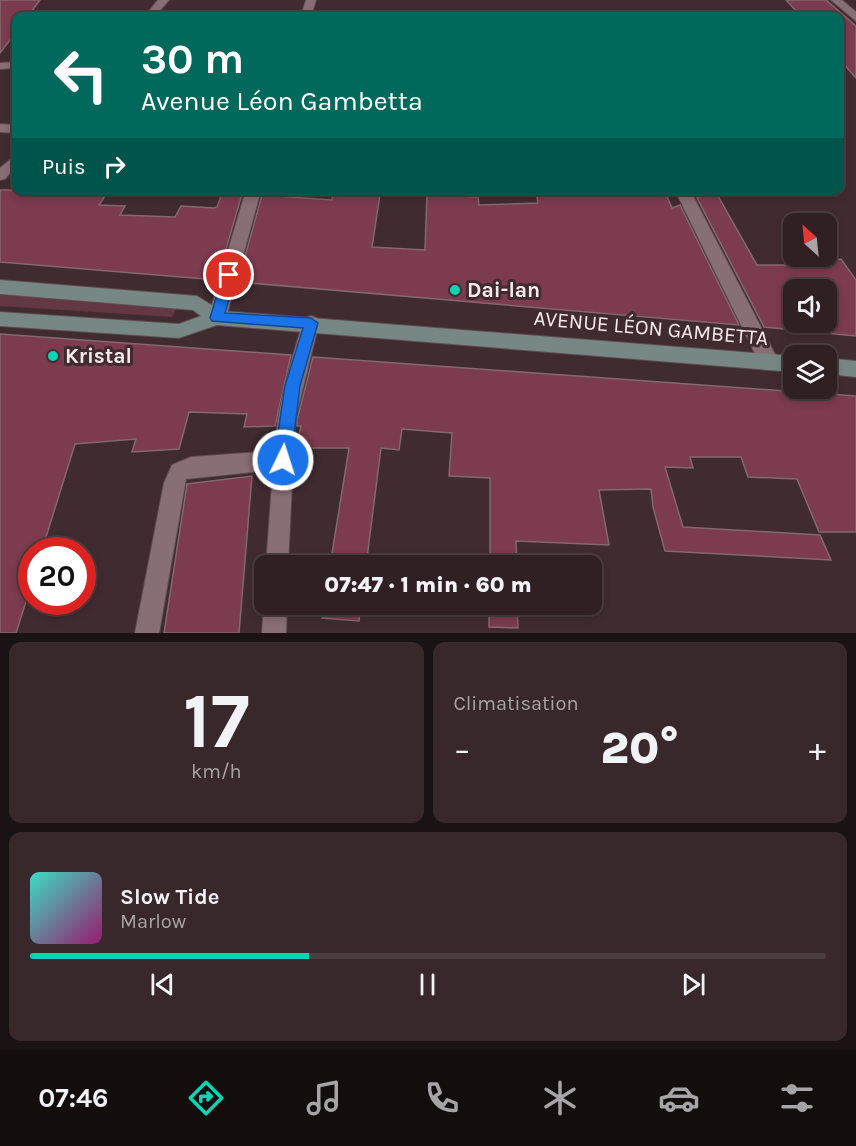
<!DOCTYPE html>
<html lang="fr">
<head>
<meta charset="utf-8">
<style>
  :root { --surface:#302024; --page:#38282c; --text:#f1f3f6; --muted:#a8a3a6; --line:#4b3e41; --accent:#08d5b5 }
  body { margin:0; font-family:Karla,sans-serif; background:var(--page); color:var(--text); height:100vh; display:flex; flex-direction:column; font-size:22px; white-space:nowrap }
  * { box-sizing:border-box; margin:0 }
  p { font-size:20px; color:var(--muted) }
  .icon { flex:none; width:33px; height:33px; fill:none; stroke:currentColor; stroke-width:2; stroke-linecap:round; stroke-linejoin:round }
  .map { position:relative; height:633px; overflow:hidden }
  .drawer { display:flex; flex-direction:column; gap:9px; padding:9px; background:#1a1214; flex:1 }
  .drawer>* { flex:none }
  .top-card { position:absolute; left:12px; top:12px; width:832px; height:183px; border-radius:12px; box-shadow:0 3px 9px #0003,0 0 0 2px var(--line); background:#00695c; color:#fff; overflow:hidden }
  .needle { width:39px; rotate:333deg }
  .tools { position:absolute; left:783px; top:213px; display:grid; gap:12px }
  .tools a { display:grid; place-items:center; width:54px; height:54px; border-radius:12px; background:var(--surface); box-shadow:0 3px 9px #0003,0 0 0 2px var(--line); font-size:30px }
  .speed { position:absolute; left:18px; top:537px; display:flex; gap:12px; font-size:30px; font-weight:700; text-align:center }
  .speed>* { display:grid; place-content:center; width:78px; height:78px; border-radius:50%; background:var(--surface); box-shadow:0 3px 9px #0003,0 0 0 2px var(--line); line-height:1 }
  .speed .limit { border:9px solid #d22; background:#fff; color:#111 }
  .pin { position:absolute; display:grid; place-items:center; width:51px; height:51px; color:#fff; margin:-26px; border:3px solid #fff; border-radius:50%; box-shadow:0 2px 6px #0007 }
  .me { position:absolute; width:66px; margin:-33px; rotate:4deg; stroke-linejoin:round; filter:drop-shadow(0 0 4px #0008) }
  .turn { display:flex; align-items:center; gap:21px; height:126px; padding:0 30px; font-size:27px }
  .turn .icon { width:78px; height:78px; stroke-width:2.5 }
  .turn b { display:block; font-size:42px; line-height:51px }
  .then { display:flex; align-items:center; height:57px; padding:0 30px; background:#0003; gap:12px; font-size:22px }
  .big { font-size:45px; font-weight:800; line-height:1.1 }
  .drawer .tile { flex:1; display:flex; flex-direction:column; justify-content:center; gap:9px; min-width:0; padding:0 21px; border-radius:12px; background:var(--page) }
  .drawer .dial { align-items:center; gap:0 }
  .dial b { font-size:78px; line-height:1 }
  .song { display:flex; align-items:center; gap:18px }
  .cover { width:72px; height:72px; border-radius:9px; background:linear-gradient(135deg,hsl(170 70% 55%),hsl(320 70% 35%)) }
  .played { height:6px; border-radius:3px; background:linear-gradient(90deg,var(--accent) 35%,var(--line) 35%) }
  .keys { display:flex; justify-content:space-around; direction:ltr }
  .heat { display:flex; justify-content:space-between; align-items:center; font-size:33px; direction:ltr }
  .drawer .tiles { flex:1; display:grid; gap:9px; grid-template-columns:1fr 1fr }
  .tile:last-child { grid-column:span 2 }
  .trip { position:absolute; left:254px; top:555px; width:348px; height:60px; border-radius:12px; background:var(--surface); box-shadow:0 3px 9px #0003,0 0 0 2px var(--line); font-weight:800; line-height:60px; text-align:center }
  .menu { display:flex; height:96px; justify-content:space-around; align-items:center; background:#130d0e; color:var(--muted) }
  .menu .icon { width:42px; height:42px }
  .menu .current { color:var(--accent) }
  .menu b { font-size:27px; color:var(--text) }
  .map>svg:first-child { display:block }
  .green { fill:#633743 }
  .building { fill:#7c3b4e; stroke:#81696e; stroke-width:1.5; fill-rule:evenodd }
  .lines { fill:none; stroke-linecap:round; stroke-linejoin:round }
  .lane-casing { stroke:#5d4b4f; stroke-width:2 }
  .street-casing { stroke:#5d4b4f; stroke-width:2 }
  .secondary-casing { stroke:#5d4b4f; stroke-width:2 }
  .lane { fill:#886f75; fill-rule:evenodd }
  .street { fill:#886f75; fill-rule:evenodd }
  .secondary { fill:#778784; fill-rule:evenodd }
  .route { fill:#1a73e8; stroke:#114b97; stroke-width:1.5 }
  .poi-dot { fill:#08d5b5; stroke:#402b30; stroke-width:2 }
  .labels { text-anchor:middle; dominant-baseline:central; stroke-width:6; stroke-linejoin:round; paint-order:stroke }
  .poi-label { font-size:21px; font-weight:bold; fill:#f8e9ec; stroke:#402b30; text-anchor:start }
  .street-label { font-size:21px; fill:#f8e9ec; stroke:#402b30 }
</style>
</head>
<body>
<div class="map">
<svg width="856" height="633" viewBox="0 0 856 633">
  <rect width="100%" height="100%" fill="#402b30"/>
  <path class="green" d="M 0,293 L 178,306 L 172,317 L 0,306 Z"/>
  <path class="building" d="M 0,0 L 40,0 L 28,16 L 16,16 L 16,32 L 0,53 Z
    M 786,0 L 826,0 L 856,26 L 856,78 L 840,60 L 840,16 L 801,16 Z
    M 0,190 L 109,190 L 99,205 L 125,206 L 120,215 L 175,217 L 181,206 L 214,208 L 217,207 L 222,193 L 242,194 L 217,280 L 0,262 Z
    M 557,190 L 664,190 L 672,208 L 680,205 L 739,325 L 238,282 L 262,195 L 332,200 L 333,193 L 380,195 L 372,247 L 425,250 L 427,194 L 478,197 L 479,205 L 538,203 L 536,193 Z
    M 701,196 L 718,196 L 757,265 L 814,265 L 812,261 L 841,259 L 856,280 L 856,336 L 764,327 L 697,198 ZM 794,290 L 826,290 L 826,322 L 794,322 Z
    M 0,334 L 291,355 L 275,426 L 244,427 L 247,414 L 189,412 L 179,449 L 132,452 L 136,439 L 75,444 L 42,550 L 32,550 L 32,583 L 16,633 L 0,633 Z
    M 313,357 L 856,396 L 856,532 L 819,532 L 797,479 L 748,477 L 741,457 L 690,457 L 693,468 L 665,467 L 683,527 L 820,535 L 831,560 L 665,551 L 653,507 L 651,489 L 599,490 L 609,545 L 516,541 L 517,566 L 490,566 L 490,478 L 449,476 L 452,433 L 402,429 L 399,450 L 381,448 L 366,566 L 330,566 L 349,448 L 296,448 L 301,426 L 297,426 L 297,420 Z
    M 252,476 L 239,633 L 164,633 L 187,484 Z
    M 324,604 L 361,604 L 359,621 L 322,618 Z
    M 489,604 L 517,604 L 518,628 L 489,627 Z"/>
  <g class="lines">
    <g class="lane-casing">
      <path id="lane" d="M 16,62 L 16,68 L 0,69 L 0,63 Z
        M 0,124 L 16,125 L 16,133 L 0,132 Z
        M 16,155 L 16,166 L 5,179 L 0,180 L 0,168 Z
        M 311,316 L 317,318 L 319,323 L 295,420 L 288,566 L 266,566 L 273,470 L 186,479 L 159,633 L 135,633 L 164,483 L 172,465 L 191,457 L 274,451 C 278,407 289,366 303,323 L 305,318 Z
        M 264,604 L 287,604 L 286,633 L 262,633 Z"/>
    </g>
    <g class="street-casing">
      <path id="street" d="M 158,0 L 169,0 L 155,16 L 145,16 Z
        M 306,0 L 316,0 L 311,16 L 301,16 Z
        M 831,0 L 842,0 L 856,12 L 856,21 Z
        M 246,190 L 261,190 L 226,318 L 223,323 L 217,325 L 211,323 L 208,318 Z
        M 675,190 L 690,190 L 779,362 L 776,368 L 769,370 L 762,368 Z"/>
    </g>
    <g class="secondary-casing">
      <path id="secondary" d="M 0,280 L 197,296 L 221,311 L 794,356 L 794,372 L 217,325 L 179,338 L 0,326 L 0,312 L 179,324 L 201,316 L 193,310 L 0,294 Z
        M 826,358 L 856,361 L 856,377 L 826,374 Z"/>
    </g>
    <use href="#lane" class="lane"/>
    <use href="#street" class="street"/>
    <use href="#secondary" class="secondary"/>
  </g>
  <path class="route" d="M 229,270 L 236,275 L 225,313 L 311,318 L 318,323 L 300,386 L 291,460 L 288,465 L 283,468 L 277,465 L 274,460 L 285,386 L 303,328 L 212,321 L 210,318 L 223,275 Z"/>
  <g class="poi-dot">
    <circle cx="455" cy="290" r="6"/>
    <circle cx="53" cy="356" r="6"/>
  </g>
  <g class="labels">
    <g class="poi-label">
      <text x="467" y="290">Dai-lan</text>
      <text x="65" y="356">Kristal</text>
    </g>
    <g class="street-label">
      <text transform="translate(651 328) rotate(5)">AVENUE LÉON GAMBETTA</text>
    </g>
  </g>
</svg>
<div class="tools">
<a><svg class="needle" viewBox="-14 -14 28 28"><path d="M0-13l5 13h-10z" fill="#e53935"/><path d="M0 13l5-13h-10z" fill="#a8a3a6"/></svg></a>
<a><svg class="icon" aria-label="sound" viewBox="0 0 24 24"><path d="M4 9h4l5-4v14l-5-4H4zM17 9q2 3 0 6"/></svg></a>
<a><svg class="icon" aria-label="layers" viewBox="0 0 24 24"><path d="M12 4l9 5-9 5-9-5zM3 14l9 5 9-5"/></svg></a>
</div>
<div class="speed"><div class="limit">20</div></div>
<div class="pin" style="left:229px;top:275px;background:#d93025"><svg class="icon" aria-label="arrive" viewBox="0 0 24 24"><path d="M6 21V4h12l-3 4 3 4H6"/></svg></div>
<svg class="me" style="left:283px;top:460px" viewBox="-20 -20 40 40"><circle r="17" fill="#1a73e8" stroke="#fff" stroke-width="3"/><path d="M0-11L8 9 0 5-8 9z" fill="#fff"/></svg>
<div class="trip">07:47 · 1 min · 60 m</div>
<div class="top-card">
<div class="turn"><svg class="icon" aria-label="left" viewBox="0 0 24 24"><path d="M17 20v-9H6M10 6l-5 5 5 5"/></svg><div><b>30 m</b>Avenue Léon Gambetta</div></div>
<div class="then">Puis<svg class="icon" aria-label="right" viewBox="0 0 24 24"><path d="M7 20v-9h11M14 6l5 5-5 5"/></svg></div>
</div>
</div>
<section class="drawer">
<div class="tiles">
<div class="tile dial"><b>17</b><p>km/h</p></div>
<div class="tile"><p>Climatisation</p>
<div class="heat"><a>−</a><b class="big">20°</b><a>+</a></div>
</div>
<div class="tile">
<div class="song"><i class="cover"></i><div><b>Slow Tide</b><p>Marlow</p></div></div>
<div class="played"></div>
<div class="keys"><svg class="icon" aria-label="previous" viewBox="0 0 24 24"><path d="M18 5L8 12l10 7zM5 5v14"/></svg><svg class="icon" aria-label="pause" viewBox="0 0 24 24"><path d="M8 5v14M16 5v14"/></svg><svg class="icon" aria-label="next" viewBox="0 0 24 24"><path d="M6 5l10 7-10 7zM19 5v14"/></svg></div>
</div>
</div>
</section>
<nav class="menu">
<b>07:46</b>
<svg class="icon current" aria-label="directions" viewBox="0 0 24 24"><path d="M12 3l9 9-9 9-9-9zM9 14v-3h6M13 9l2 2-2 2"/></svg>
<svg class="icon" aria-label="music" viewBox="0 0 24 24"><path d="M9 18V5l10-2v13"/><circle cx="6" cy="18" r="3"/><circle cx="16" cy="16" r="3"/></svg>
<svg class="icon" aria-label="phone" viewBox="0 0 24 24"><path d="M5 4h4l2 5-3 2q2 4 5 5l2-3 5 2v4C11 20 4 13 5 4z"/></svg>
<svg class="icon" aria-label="climate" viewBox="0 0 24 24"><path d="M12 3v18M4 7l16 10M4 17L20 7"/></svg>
<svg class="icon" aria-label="car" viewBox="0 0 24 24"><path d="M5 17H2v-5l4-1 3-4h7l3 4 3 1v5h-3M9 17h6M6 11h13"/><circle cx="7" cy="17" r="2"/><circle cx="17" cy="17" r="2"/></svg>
<svg class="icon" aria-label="filters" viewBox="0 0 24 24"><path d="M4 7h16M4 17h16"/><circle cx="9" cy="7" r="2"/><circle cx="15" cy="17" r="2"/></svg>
</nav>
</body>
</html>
